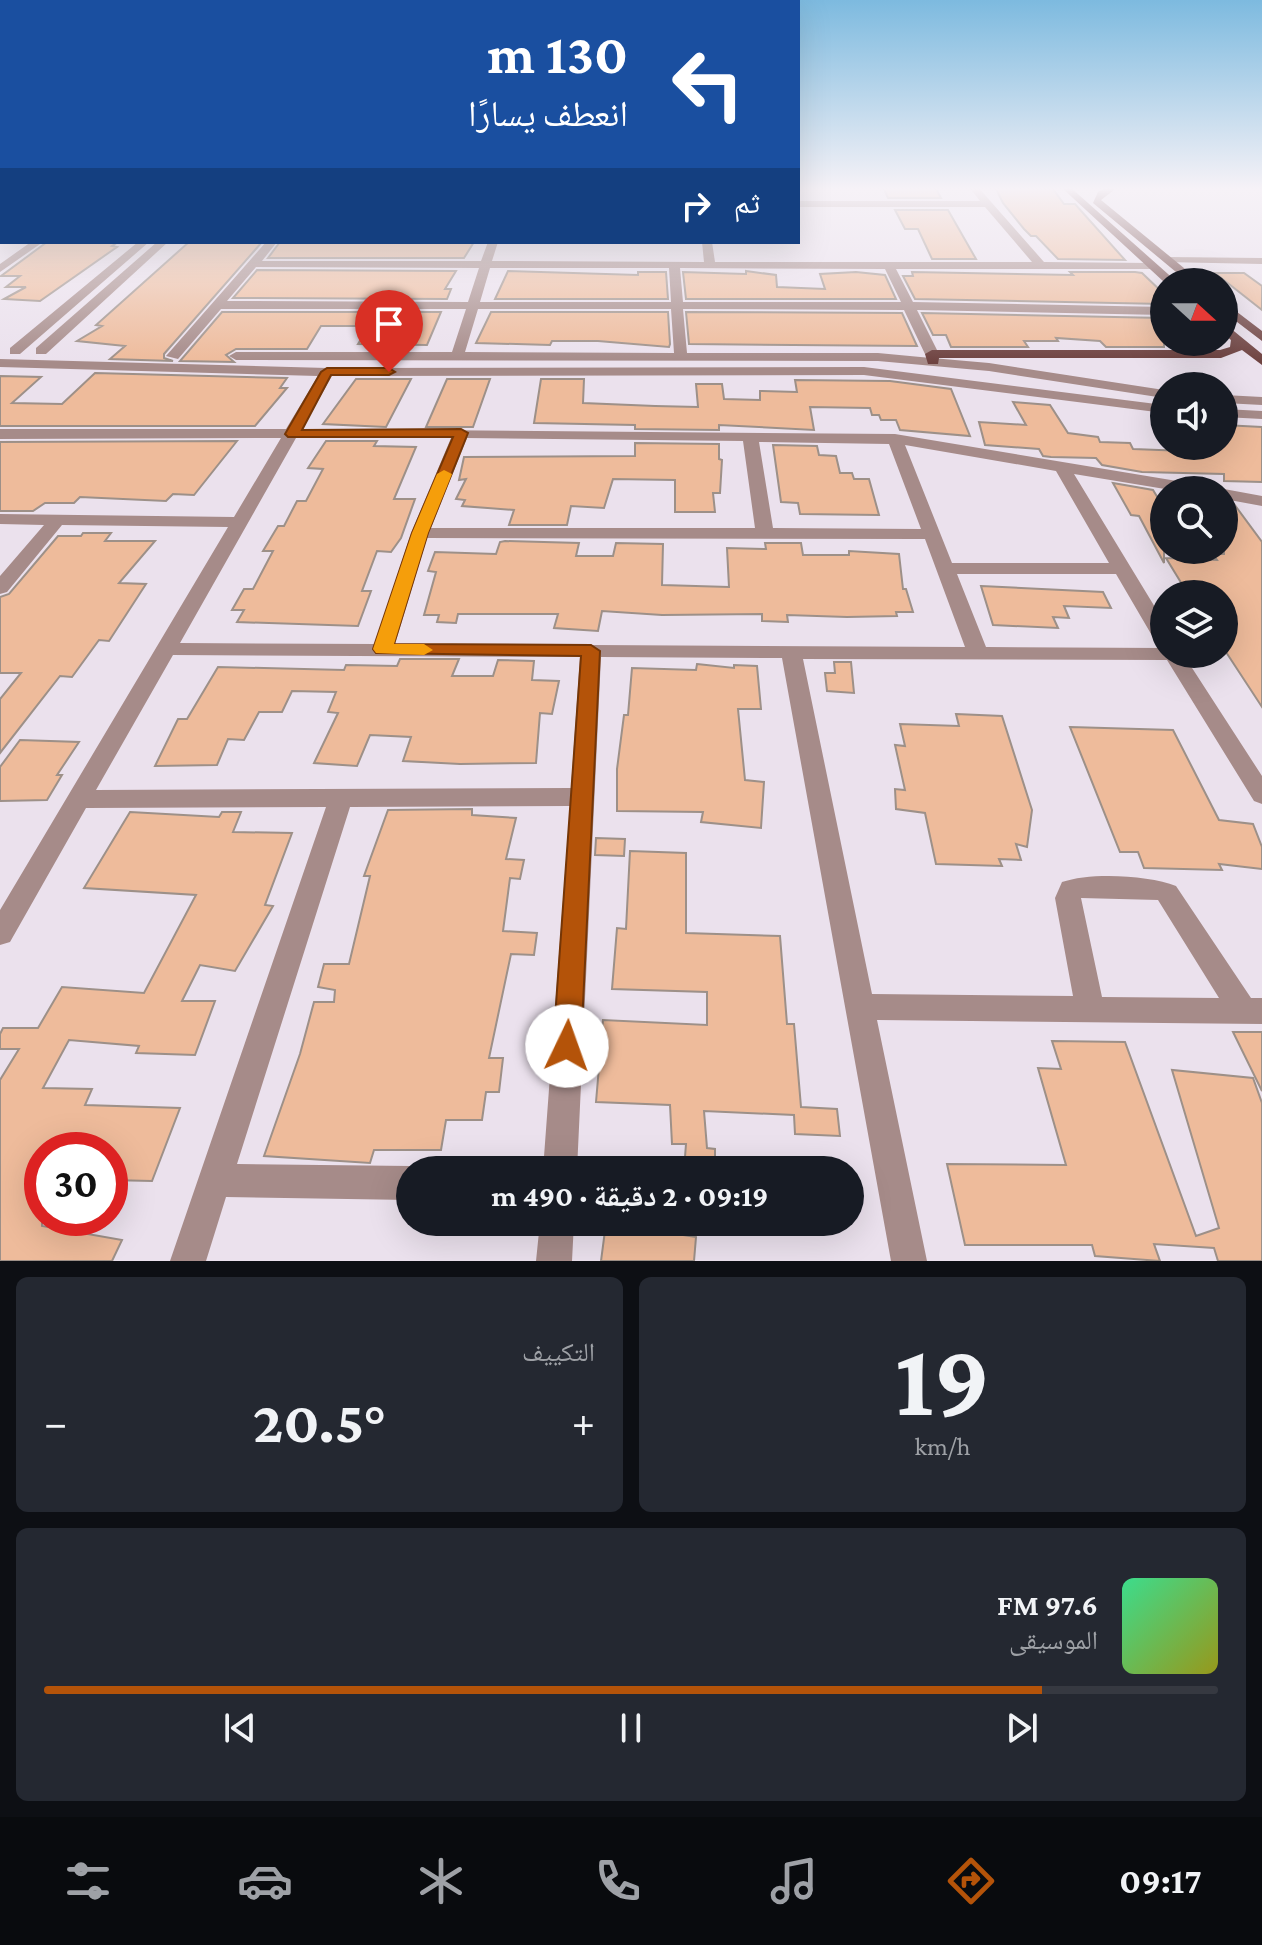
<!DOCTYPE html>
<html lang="ar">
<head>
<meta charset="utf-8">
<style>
  :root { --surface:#171b24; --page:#242831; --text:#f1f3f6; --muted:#9ea1a6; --line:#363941; --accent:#b45309 }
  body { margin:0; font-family:"Crimson Pro","Noto Naskh Arabic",serif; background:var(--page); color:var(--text); direction:rtl; height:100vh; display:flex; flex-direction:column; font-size:30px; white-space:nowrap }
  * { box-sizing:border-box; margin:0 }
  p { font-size:26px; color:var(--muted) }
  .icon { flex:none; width:44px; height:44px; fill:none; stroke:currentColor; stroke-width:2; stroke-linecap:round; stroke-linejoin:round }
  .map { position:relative; height:1261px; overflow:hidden; direction:ltr }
  .sheet { display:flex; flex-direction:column; gap:16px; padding:16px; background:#0d0f14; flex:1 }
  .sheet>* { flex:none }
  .hud { position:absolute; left:0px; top:0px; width:800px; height:244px; box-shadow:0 8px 32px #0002; direction:rtl; background:#1a4fa0; color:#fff; overflow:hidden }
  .needle { width:52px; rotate:111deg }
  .controls { position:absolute; left:1150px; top:268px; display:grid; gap:16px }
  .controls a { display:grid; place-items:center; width:88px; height:88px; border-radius:50%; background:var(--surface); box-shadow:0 8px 32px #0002; font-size:40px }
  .speed { position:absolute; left:24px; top:1132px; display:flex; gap:16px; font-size:40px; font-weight:700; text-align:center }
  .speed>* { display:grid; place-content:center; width:104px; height:104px; border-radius:50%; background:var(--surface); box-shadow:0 8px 32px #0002; line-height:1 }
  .speed .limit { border:12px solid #d22; background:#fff; color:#111 }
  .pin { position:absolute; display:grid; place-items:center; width:68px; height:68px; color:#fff; margin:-82px -34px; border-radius:50% 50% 50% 0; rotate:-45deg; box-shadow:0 0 8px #0007 }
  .pin .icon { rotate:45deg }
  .me { position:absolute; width:88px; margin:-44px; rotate:3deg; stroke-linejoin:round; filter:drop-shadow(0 0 6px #0008) }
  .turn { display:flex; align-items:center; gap:28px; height:168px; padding:0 40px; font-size:36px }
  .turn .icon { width:104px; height:104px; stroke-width:2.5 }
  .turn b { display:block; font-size:56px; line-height:68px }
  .then { display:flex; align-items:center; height:76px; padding:0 40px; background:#0003; gap:16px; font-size:30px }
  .big { font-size:60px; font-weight:700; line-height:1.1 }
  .sheet .widget { flex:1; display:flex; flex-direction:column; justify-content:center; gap:12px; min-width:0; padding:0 28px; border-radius:12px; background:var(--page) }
  .sheet .dial { align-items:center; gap:0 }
  .dial b { font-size:104px; line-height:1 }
  .song { display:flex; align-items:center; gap:24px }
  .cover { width:96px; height:96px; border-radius:12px; background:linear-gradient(135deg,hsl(150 70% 55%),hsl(60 70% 35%)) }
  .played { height:8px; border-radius:4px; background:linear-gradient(90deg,var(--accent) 85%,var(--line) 85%) }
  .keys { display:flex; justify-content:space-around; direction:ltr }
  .heat { display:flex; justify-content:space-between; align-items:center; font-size:44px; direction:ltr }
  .sheet .tiles { flex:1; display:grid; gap:16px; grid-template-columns:1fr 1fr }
  .widget:last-child { grid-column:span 2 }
  .trip { position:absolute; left:396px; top:1156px; width:468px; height:80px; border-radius:40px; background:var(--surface); box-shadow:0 8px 32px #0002; font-weight:700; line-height:80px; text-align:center; direction:rtl }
  .tab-bar { display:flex; height:128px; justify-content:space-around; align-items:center; background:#090b0e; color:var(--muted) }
  .tab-bar .icon { width:56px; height:56px }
  .tab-bar .on { color:var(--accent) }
  .tab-bar b { font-size:36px; color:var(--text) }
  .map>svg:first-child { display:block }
  .building { fill:#eebb9b; stroke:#9d9088; stroke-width:2 }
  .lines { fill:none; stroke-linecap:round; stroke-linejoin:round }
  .minor { fill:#a68b89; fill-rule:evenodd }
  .major { fill:#6e4240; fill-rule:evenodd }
  .route { fill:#b45309; stroke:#753606; stroke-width:2 }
  .slow { fill:#f59e0b }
</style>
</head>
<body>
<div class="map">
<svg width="1262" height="1261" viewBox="0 0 1262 1261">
  <rect width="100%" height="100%" fill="#ebe1ed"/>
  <path class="building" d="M 883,187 L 935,187 L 941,198 L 888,198 Z
    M 995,187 L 1053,189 L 1064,204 L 1075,204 L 1125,260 L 1058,259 L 1036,236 L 1031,236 L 1024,229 L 1003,203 Z
    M 895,210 L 948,210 L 976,259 L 932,259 L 918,229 L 905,229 Z
    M 47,242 L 118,242 L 112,246 L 117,247 L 40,301 L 4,299 L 26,287 L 6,287 L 20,276 L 1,276 Z
    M 189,242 L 262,242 L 164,354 L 164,358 L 173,361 L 110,359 L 125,346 L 77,341 L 102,326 L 96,325 Z
    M 280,242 L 474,242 L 464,258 L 268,258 Z
    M 257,270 L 456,271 L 445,289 L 451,289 L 447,299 L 233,298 Z
    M 508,271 L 638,275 L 638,272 L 666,272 L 668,299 L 495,299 Z
    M 746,271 L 776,275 L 777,287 L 825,289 L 820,274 L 856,272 L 885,275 L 896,299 L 686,299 L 683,272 L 746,274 Z
    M 912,272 L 1073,275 L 1070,272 L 1135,272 L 1142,273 L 1164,294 L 1164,304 L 915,299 L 903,276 L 913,276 Z
    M 1215,273 L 1244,273 L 1262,286 L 1262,310 Z
    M 222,312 L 441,312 L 427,345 L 358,344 L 369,326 L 321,326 L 307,349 L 236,349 L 226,355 L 234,362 L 180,361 Z
    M 491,312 L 668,312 L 670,344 L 669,347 L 598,341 L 552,341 L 550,345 L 476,343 Z
    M 686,312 L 902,313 L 917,346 L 689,344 Z
    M 922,313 L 1164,318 L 1164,347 L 1106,347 L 1100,341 L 1056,338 L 1058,341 L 1024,341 L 1028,347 L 951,347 L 946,335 L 933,335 Z
    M 95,373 L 287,378 L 280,388 L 287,388 L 255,426 L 0,426 L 0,376 L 41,377 L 12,403 L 62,404 Z
    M 356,379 L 411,379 L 386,427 L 323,424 Z
    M 447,379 L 490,379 L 473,427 L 426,427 Z
    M 541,379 L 584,379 L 583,403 L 655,406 L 698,407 L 696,384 L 722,384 L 724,399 L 760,400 L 760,391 L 797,392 L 795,380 L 890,381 L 951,389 L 970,436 L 900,430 L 896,420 L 881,420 L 879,415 L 872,415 L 870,408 L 810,407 L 814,430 L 719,425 L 719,430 L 635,429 L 635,425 L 534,423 Z
    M 1013,402 L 1050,405 L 1068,433 L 1098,437 L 1100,442 L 1130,443 L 1133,449 L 1211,452 L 1207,446 L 1224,446 L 1224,425 L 1262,427 L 1262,482 L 1224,481 L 1224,474 L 1142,472 L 1102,465 L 1096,458 L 1051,457 L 1043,456 L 1039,449 L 985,445 L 979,422 L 1026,425 Z
    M 237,441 L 194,495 L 173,494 L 166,501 L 80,497 L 74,503 L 45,503 L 33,511 L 0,511 L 0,442 Z
    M 326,441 L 377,441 L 374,446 L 416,447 L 394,499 L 415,499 L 401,538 L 391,552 L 377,551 L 362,591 L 371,591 L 358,626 L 237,622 L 244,610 L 232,610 L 244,589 L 253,589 L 273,551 L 263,551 L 278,526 L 284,526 L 297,501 L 306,501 L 323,469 L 308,468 Z
    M 635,443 L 719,444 L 719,459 L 722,460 L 720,493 L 713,493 L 715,512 L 675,512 L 675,480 L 613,479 L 604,508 L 571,506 L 567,525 L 509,525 L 514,510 L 462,506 L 465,500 L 456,499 L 466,479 L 459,480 L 464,457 L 635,456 Z
    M 773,445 L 817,446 L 819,455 L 836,456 L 840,473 L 852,473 L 854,479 L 869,479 L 879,515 L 800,514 L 798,503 L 781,502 Z
    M 1113,483 L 1153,490 L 1164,508 L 1164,563 L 1139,516 L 1131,515 Z
    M 1224,502 L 1234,504 L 1262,542 L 1262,707 L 1224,649 L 1224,594 L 1188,594 L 1166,558 L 1217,560 L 1213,554 L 1224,554 Z
    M 83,533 L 111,533 L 105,541 L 155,541 L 119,583 L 146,584 L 109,641 L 99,640 L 72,677 L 60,676 L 0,753 L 0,699 L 21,673 L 0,673 L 0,597 L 9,594 L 58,536 L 81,536 Z
    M 505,541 L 579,543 L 576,556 L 613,556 L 616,543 L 663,544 L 662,585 L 729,587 L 727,548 L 766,549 L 765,543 L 801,543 L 803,555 L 849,555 L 849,551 L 899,554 L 903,589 L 906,589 L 913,612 L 896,612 L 897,616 L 847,617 L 787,615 L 788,622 L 762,621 L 762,614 L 662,615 L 602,611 L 598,631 L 554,628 L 558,614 L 458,614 L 456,623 L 437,622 L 439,615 L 424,615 L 436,572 L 428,571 L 435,552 L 496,554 L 500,542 Z
    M 981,586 L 1103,592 L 1111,608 L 1064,606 L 1069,618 L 1053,617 L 1058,628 L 993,625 Z
    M 400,659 L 459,659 L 452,676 L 493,676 L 498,660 L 534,661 L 532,680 L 559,681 L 552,714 L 540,713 L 536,763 L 460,764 L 403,761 L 411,737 L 370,735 L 357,766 L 314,763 L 338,713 L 328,712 L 336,692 L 292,691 L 282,712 L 259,712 L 244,740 L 228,739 L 217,765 L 155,766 L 178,719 L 187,719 L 218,667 L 344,670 L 346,665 L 397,666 Z
    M 834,662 L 851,662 L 854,693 L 827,691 L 825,673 L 835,673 Z
    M 697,664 L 734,668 L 734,665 L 757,666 L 761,709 L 738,709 L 745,780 L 764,782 L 761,828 L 701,822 L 703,812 L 617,811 L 617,769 L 624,715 L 628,715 L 632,668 L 696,670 Z
    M 956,714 L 1002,716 L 1032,810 L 1027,847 L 1016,844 L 1021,860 L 999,859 L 1002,866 L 936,864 L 925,813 L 896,809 L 895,789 L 905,790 L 895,745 L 905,746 L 900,724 L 959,726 Z
    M 1070,727 L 1173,730 L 1219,820 L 1253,824 L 1262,847 L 1262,869 L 1219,864 L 1222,870 L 1144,868 L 1138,852 L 1120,852 Z
    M 20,740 L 79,742 L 57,775 L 62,775 L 47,800 L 0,801 L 0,767 Z
    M 472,809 L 472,815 L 516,818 L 506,859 L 524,860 L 520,879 L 510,878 L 503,931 L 537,933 L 534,955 L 511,954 L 489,1058 L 503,1058 L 499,1092 L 486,1092 L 482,1120 L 446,1120 L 441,1150 L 374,1150 L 370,1163 L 264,1156 L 300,1054 L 314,1002 L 334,1002 L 335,990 L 318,987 L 324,964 L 349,964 L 370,876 L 364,876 L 388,810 Z
    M 130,812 L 219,817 L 222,812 L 241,812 L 233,832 L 292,833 L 265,905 L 273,906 L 235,971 L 200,965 L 182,1001 L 215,1001 L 195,1055 L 136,1053 L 139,1046 L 69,1040 L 43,1088 L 92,1089 L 85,1105 L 180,1108 L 152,1181 L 110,1180 L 110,1150 L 42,1150 L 42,1226 L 122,1240 L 112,1261 L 0,1261 L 0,1080 L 19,1049 L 0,1049 L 0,1034 L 3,1028 L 38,1028 L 62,987 L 144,993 L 196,895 L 84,888 Z
    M 596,838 L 625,839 L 624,856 L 595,855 Z
    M 630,851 L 686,853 L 686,933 L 780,936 L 787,1024 L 794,1024 L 801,1107 L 837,1109 L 840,1136 L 795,1134 L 794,1115 L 704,1111 L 707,1148 L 715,1149 L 715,1170 L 684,1170 L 686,1144 L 672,1144 L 670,1105 L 596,1102 L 603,1020 L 707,1025 L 707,992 L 612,989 L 617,928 L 626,929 Z
    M 1233,1032 L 1262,1032 L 1262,1091 Z
    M 1052,1041 L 1125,1042 L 1196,1236 L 1219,1228 L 1172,1070 L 1253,1078 L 1262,1103 L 1262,1261 L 1218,1261 L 1214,1248 L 1154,1244 L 1160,1261 L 1095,1256 L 1092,1245 L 965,1245 L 947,1164 L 1066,1165 L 1038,1068 L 1061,1069 Z
    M 606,1223 L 696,1237 L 694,1261 L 601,1261 Z"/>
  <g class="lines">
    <path class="minor" d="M 969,187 L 978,187 L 1044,262 L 1151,263 L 1157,266 L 1151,269 L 896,269 L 913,302 L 1164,307 L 1164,315 L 917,310 L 939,354 L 932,358 L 989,363 L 1164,390 L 1164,398 L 989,371 L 878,361 L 236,360 L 229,356 L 236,352 L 452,352 L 466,309 L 221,309 L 178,359 L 166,356 L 266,242 L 277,242 L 262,261 L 481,261 L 488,242 L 498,242 L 492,261 L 704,262 L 702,242 L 712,242 L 715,262 L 1032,262 L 985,207 L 798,207 L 798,201 L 980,201 ZM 256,267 L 479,268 L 468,302 L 227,301 ZM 490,268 L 669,268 L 671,302 L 480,302 ZM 680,268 L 885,269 L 901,302 L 683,302 ZM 478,309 L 671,309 L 674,353 L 465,352 ZM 683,309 L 904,310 L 925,354 L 931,358 L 878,353 L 687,353 Z
      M 0,195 L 2,195 L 2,201 L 0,201 Z
      M 0,228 L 2,228 L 2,234 L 0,234 Z
      M 31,242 L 43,242 L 0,272 L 0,264 Z
      M 138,242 L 149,242 L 20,354 L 10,354 L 10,348 Z
      M 157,242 L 168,242 L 46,354 L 36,354 L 36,348 Z
      M 1168,257 L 1262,258 L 1262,264 L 1164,262 L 1164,258 Z
      M 0,359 L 327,368 L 864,367 L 1164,405 L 1164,413 L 864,375 L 332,376 L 302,429 L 895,434 L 1207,486 L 1209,490 L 1171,490 L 1074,474 L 1164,622 L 1164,645 L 1154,639 L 1116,574 L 957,574 L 986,647 L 1164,648 L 1164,654 L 1183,654 L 1262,776 L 1262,804 L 1254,801 L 1167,660 L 803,659 L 872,994 L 1073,996 L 1055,898 L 1062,882 C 1090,872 1149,875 1176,886 L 1251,998 L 1262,998 L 1262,1024 L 877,1020 L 927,1261 L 891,1261 L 782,658 L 601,657 L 577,1170 L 543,1170 L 570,806 L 350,807 L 237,1164 L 410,1166 L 419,1170 L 410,1170 L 410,1200 L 226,1197 L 206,1261 L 170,1261 L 326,807 L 86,808 L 10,942 L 0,945 L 0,910 L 228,527 L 62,525 L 7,592 L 0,594 L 0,576 L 44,525 L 0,524 L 0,514 L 234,517 L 281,438 L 0,439 L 0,429 L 286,429 L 318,376 L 0,367 ZM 296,438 L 451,438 L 411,533 L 375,644 L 180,643 ZM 467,438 L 743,441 L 755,528 L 431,528 ZM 759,442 L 889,444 L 921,529 L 773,528 ZM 905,445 L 1056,471 L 1109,563 L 952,563 ZM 427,538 L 925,539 L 965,647 L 395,644 ZM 173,655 L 580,657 L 571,788 L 96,790 ZM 1081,898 L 1158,900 L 1219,998 L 1102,997 Z
      M 1224,395 L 1262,397 L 1262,405 L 1224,403 Z
      M 1224,409 L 1262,411 L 1262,419 L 1224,417 Z
      M 1224,489 L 1262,496 L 1262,506 L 1224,499 L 1224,490 L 1220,490 Z
      M 540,1222 L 574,1222 L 572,1261 L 536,1261 Z"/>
    <path class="major" d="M 1061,187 L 1070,187 L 1177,282 L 1164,282 Z
      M 1107,187 L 1118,187 L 1101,200 L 1201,282 L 1188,282 L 1093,203 L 1098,192 Z
      M 1224,302 L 1262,331 L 1262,341 L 1224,312 Z
      M 1224,323 L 1262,354 L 1262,365 L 1242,350 L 1221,358 L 939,358 L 938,364 L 928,364 L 925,354 L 932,350 L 1220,350 L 1230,347 L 1231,340 L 1224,334 Z"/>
  </g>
  <linearGradient id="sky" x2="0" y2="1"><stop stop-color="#7dbadf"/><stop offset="0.52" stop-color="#f6f2f7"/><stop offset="1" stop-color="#f6f2f7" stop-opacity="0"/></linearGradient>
  <rect width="1262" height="363" fill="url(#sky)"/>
  <path class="route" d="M 327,368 L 389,368 L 395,372 L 389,375 L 331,375 L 302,430 L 461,429 L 468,433 L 428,533 L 394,644 L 591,645 L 600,651 L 581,1046 L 577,1054 L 567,1058 L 558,1054 L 553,1046 L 581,656 L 376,653 L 373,649 L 412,533 L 453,437 L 288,437 L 285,434 L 321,372 Z"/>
  <path class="slow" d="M 444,470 L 452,474 L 428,533 L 394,644 L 424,644 L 433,650 L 424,655 L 376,653 L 373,649 L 412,533 L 437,474 Z"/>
</svg>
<div class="controls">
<a><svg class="needle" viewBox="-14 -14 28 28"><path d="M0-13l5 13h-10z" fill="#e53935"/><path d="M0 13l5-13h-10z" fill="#9ea1a6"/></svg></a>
<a><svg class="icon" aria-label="sound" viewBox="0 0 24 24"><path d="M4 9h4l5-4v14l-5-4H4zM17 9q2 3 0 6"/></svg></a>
<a><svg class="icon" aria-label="search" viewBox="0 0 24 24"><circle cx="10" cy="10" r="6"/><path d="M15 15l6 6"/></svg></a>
<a><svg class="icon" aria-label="layers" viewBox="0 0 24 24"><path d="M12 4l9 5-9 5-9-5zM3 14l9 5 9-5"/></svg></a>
</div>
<div class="speed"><div class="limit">30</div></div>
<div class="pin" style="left:389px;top:372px;background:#d93025"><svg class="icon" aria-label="arrive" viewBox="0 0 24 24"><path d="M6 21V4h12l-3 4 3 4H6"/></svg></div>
<svg class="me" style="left:567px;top:1046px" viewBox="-20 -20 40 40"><circle r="19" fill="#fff"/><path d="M0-13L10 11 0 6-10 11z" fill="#b45309"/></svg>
<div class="trip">09:19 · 2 دقيقة · 490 m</div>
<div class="hud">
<div class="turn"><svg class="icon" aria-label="left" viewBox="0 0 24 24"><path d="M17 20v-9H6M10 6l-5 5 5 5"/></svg><div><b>130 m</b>انعطف يسارًا</div></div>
<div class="then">ثم<svg class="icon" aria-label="right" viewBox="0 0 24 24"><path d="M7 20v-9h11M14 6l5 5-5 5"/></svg></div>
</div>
</div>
<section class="sheet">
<div class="tiles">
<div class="widget dial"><b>19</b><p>km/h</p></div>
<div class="widget"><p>التكييف</p>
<div class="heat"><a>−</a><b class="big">20.5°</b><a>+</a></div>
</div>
<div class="widget">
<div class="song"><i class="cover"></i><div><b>97.6 FM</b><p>الموسيقى</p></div></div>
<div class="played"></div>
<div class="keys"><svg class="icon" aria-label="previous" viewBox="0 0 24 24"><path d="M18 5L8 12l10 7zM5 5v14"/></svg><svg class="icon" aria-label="pause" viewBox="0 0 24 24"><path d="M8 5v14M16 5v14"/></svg><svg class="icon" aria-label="next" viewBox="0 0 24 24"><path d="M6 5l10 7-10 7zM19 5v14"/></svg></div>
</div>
</div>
</section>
<nav class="tab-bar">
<b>09:17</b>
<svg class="icon on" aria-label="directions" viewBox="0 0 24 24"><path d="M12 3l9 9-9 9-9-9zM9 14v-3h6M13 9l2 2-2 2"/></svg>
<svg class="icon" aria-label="music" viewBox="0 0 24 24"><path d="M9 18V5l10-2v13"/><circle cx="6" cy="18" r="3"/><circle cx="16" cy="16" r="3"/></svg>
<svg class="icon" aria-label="phone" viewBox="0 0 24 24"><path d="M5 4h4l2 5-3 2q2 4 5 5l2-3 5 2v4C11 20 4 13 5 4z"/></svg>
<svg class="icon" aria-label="climate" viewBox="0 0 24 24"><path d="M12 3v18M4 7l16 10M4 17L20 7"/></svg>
<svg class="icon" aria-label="car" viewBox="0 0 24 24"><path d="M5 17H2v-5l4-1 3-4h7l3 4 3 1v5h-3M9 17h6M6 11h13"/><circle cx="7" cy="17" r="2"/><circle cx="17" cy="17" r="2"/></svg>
<svg class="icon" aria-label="filters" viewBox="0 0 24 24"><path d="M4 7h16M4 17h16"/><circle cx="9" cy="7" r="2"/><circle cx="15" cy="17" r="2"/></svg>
</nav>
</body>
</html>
